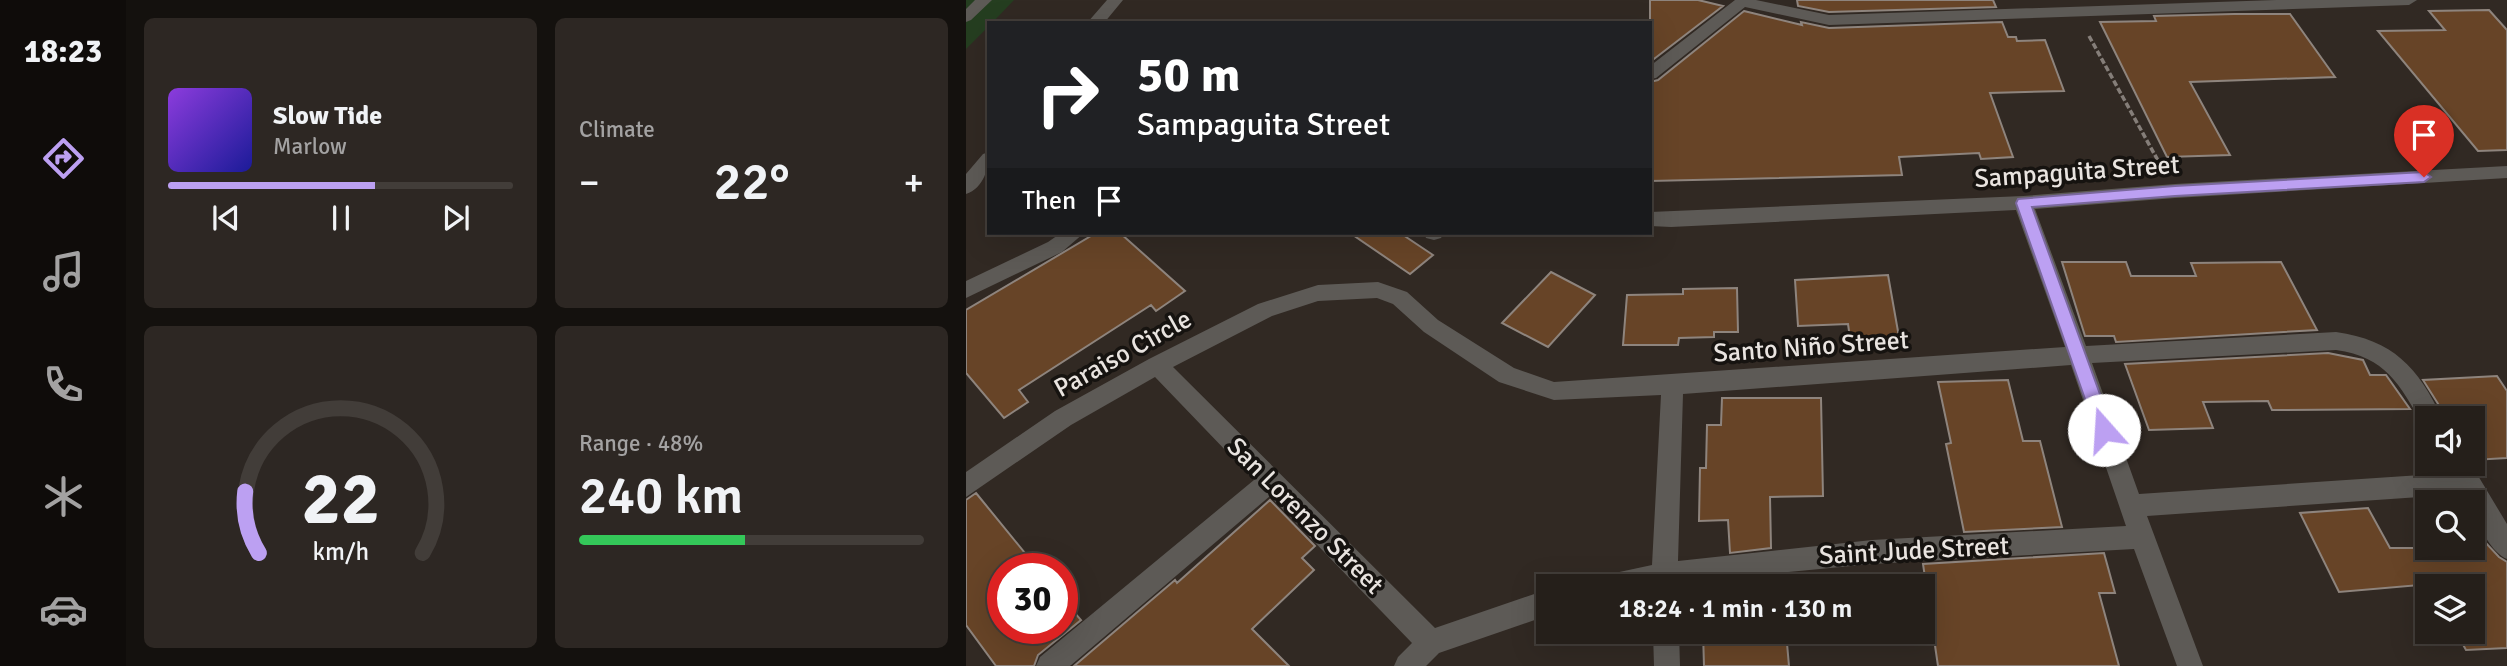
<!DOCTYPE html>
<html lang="en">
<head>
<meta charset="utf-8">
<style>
  :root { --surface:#251f1a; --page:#2d2723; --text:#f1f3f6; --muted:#a3a2a2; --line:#423d39; --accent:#bca0f2 }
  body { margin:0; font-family:Signika,sans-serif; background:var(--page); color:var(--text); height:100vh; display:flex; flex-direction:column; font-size:26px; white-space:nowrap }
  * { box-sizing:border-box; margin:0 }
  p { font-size:23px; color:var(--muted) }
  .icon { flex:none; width:38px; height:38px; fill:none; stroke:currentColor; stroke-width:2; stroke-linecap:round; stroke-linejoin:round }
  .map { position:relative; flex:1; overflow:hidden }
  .side { display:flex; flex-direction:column; gap:18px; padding:18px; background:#14110e; width:840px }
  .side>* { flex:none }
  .top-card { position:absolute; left:21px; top:21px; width:665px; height:214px; border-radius:0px; box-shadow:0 7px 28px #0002,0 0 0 2px var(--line); background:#202124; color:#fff; overflow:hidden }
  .fabs { position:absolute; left:1449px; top:406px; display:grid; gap:14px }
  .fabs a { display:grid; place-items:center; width:70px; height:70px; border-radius:0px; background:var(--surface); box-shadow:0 7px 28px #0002,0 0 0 2px var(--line); font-size:35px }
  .speed { position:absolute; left:21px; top:553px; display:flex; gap:14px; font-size:35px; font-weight:700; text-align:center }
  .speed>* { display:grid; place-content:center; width:91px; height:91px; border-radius:50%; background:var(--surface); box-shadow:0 7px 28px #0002,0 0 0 2px var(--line); line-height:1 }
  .speed .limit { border:10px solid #d22; background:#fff; color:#111 }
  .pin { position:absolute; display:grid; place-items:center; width:60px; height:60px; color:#fff; margin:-72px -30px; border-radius:50% 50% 50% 0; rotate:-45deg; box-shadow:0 0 7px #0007 }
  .pin .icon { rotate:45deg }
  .me { position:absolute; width:77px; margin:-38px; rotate:341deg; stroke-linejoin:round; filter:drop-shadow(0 0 5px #0008) }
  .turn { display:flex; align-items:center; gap:24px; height:147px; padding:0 35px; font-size:32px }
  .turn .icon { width:91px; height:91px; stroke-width:2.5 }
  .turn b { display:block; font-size:49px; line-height:60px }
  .then { display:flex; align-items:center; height:66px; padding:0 35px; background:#0003; gap:14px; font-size:26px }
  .big { font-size:52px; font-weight:600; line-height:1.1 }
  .side .card { flex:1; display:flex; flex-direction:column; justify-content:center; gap:10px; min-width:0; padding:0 24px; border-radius:10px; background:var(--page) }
  .side .dial { align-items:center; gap:0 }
  .dial svg { height:182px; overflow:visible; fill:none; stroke:var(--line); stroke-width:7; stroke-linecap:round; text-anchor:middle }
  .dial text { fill:var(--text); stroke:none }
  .song { display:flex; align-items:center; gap:21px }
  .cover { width:84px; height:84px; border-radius:10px; background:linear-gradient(135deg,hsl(270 70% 55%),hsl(240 70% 35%)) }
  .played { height:7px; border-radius:4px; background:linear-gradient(90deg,var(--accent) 60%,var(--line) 60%) }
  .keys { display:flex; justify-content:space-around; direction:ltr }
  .heat { display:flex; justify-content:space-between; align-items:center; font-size:38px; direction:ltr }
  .charge { height:10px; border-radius:5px; background:linear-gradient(90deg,#34c759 48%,var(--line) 0) }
  .side .tiles { flex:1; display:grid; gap:18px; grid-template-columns:repeat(2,1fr) }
  .trip { position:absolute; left:570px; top:574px; width:399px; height:70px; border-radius:0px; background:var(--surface); box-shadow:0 7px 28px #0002,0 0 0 2px var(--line); font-weight:600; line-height:70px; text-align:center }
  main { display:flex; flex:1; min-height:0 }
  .dock { display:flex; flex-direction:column; width:126px; justify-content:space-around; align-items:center; background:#0f0c0a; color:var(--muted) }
  .dock .icon { width:49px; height:49px }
  .dock .active { color:var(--accent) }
  .dock b { font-size:32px; color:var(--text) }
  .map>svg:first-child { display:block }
  .green { fill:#253e20 }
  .building { fill:#674427; stroke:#8e847d; stroke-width:2 }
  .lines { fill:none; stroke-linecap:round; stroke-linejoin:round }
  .path { stroke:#857e79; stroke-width:3.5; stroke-dasharray:6 2.5; stroke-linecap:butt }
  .minor { fill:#5d5a56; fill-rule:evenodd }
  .route { fill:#bca0f2; stroke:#7a689d; stroke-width:2 }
  .labels { text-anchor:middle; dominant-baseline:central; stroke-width:7; stroke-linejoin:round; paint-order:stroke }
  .street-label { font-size:26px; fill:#e9e4e0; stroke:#161310 }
</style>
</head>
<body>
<main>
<nav class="dock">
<b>18:23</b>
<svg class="icon active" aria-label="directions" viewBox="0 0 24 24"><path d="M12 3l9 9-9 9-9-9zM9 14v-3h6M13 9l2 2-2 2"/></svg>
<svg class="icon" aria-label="music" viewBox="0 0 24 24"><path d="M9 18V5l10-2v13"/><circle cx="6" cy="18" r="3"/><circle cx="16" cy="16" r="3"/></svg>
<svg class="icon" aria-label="phone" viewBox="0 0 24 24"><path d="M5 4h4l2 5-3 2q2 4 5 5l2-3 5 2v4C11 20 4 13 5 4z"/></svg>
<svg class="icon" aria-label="climate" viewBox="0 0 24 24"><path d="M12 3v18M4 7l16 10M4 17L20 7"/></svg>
<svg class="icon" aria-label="car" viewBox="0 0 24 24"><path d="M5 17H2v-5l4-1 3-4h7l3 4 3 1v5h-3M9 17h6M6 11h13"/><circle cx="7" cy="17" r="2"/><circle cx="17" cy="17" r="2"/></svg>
</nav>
<section class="side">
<div class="tiles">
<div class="card">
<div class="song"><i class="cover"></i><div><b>Slow Tide</b><p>Marlow</p></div></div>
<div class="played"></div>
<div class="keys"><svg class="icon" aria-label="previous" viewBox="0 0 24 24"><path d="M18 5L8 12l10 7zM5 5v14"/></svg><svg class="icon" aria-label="pause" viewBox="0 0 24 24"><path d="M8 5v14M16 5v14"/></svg><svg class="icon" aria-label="next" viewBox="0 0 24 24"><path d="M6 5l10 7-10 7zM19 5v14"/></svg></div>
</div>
<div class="card"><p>Climate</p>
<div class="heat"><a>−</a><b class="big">22°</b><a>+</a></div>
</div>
<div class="card dial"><svg viewBox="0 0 100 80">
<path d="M14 69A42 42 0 1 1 86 69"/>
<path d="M14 69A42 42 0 0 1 8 42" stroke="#bca0f2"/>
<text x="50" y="56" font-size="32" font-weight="700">22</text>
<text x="50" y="72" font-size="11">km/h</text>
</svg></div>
<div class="card"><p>Range · 48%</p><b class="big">240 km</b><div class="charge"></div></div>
</div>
</section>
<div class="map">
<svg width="1541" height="666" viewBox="0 0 1541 666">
  <rect width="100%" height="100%" fill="#312923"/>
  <path class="green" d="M 0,0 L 48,0 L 26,23 L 23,23 L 23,26 L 0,49 Z"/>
  <path class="building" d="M 684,0 L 732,0 L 757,6 L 684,62 Z
    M 831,0 L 1027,0 L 1030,7 L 863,12 L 832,6 Z
    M 1523,10 L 1541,30 L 1541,150 L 1512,151 L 1412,31 L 1479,30 L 1463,11 Z
    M 778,11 L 836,25 L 835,22 L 863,28 L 1036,22 L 1042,37 L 1050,37 L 1051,41 L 1079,40 L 1098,91 L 1024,93 L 1047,157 L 1015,159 L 1013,153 L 933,157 L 936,175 L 684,181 L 684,82 L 692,80 Z
    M 1268,14 L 1324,14 L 1369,77 L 1224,82 L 1264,155 L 1201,157 L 1134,22 L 1190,21 L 1188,16 Z
    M 130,233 L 154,233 L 219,291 L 190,311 L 185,305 L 53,390 L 62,402 L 38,418 L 0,373 L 0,310 Z
    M 384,233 L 434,233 L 467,255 L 444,274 Z
    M 1096,262 L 1160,262 L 1165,276 L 1230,276 L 1225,263 L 1315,262 L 1351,330 L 1150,342 L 1148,336 L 1119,336 Z
    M 585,272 L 629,295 L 582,347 L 536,323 Z
    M 922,275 L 933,337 L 884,338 L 882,324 L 832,326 L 829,280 Z
    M 771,288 L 772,332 L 748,332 L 748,337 L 713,338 L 712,345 L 657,345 L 661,295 L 717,294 L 717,289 Z
    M 1362,353 L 1397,360 L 1404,375 L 1420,375 L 1444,409 L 1306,410 L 1302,401 L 1237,402 L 1247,428 L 1183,430 L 1159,364 Z
    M 1531,376 L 1541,391 L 1541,458 L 1507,460 L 1507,418 L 1481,418 L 1457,380 Z
    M 1042,380 L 1057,441 L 1074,441 L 1096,527 L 998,532 L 980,444 L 985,443 L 972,382 Z
    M 756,398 L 855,398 L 857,496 L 804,497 L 805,548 L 764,553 L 762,520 L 733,521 L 734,468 L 740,468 L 741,425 L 755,425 Z
    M 10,493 L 72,569 L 37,569 L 37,628 L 96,628 L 96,598 L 115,620 L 72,655 L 68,666 L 30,666 L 0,625 L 0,500 Z
    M 304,500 L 349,546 L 336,558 L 348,570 L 286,629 L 323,666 L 108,666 L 209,580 L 211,583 Z
    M 1402,508 L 1424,548 L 1507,548 L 1507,544 L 1520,543 L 1533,557 L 1541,562 L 1541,648 L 1500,650 L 1490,632 L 1507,632 L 1507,586 L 1466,586 L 1465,584 L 1373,592 L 1334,513 Z
    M 1138,553 L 1149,593 L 1133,593 L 1153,666 L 972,666 L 957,564 Z
    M 816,575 L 816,586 L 767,586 L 766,581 Z
    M 737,632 L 820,632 L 823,666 L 738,666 Z"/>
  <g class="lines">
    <path class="path" d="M 1123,36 L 1195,166"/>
    <path class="minor" d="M 9,0 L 26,0 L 5,20 L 0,22 L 0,9 Z
      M 141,0 L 157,0 L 138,23 L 121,23 Z
      M 769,0 L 790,0 L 863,15 L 1310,0 L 1451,0 L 1443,5 L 863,25 L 779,7 L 690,78 L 684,79 L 684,66 Z
      M 23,152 C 23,168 18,188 0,194 L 0,174 L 17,154 Z
      M 1541,166 L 1541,178 L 1209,198 L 1069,209 L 1120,346 L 1370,332 C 1427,340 1452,367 1476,418 L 1461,418 L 1461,427 L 1457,425 C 1433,384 1420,357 1370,350 L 1126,363 L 1173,494 L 1485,473 L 1480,464 L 1505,464 L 1541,524 L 1541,559 C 1525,553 1507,519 1507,502 L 1502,502 L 1497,494 L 1181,516 L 1237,666 L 1211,666 L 1168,549 L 906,564 L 772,577 L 711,586 L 626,586 L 630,577 L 686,565 L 695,395 L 588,400 L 533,382 L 458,332 L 427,304 L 411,298 L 352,301 L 306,316 L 207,367 L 469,628 L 583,589 L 583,615 L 473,653 L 460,666 L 428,666 L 432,657 L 446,643 L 304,496 L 104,666 L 70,666 L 74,657 L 288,480 L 189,377 L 105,425 L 0,497 L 0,472 L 89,411 L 183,359 L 292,304 L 352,285 L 412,282 L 441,292 L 472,320 L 548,368 L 588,382 L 1099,347 L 1050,210 L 705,227 L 684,226 L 684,212 L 1057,196 L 1209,184 ZM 1105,365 L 1160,526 L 906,540 L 712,561 L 717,394 Z
      M 95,233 L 118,233 L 96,252 L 0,298 L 0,281 L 82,242 Z
      M 458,233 L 478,233 L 475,238 L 468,240 L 460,238 Z
      M 687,632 L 713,632 L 714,666 L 688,666 Z"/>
  </g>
  <path class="route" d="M 1458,172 L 1465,177 L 1458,182 L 1209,196 L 1066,207 L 1147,430 L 1144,436 L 1138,438 L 1132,436 L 1050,203 L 1052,199 L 1209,186 Z"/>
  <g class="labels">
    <g class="street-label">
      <text transform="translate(1111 172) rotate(-4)">Sampaguita Street</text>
      <text transform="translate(845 347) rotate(-4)">Santo Niño Street</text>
      <text transform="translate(157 354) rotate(-29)">Paraiso Circle</text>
      <text transform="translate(339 516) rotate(45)">San Lorenzo Street</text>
      <text transform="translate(948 551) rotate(-3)">Saint Jude Street</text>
    </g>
  </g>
</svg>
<div class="fabs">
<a><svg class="icon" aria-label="sound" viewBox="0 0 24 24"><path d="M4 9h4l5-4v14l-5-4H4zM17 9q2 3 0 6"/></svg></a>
<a><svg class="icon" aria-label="search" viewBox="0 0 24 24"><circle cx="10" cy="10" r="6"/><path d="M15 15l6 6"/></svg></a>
<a><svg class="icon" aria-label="layers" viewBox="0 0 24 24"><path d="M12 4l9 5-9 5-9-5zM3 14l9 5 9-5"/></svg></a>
</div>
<div class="speed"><div class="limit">30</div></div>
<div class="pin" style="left:1458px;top:177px;background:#d93025"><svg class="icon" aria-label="arrive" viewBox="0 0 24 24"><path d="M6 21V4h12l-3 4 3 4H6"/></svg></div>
<svg class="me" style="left:1138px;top:430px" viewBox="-20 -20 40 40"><circle r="19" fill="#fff"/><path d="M0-13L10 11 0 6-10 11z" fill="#bca0f2"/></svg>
<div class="trip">18:24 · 1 min · 130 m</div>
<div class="top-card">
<div class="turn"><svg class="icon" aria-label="right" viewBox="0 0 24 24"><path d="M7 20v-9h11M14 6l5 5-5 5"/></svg><div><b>50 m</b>Sampaguita Street</div></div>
<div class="then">Then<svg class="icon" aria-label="arrive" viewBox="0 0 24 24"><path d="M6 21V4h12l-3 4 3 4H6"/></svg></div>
</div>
</div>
</main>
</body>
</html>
